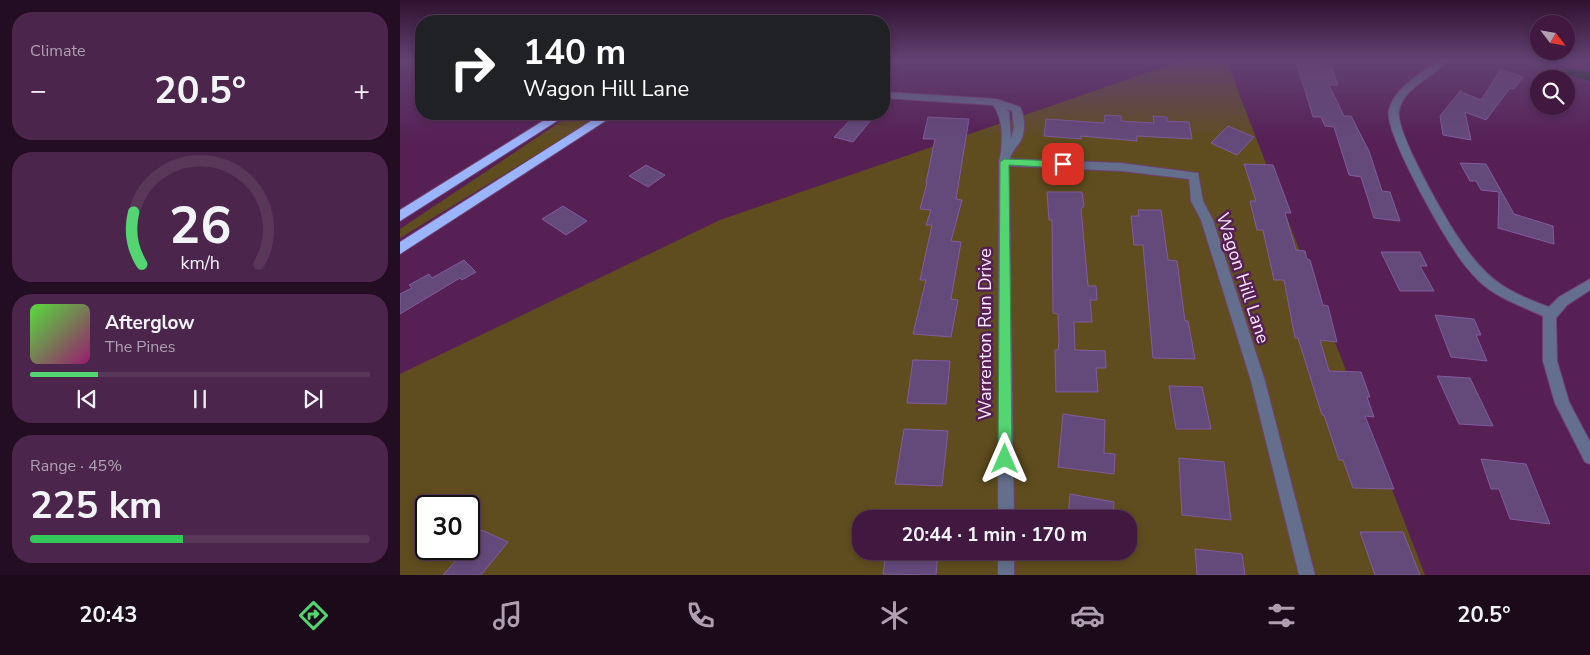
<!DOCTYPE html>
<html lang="en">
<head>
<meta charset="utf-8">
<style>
  :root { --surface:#401840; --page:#4b254b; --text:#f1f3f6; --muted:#aea0b1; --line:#593759; --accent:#53d672 }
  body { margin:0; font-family:"Nunito Sans",sans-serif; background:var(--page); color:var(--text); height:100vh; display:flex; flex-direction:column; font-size:19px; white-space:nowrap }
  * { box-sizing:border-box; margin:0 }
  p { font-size:16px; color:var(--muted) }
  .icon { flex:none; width:28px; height:28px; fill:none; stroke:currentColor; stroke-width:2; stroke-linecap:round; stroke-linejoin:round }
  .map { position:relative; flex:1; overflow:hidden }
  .details { display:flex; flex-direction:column; gap:12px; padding:12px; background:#230d23; width:400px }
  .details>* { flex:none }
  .guide { position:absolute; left:15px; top:15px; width:475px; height:105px; border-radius:20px; box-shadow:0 2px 8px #0003,0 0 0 1px var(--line); background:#202124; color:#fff; overflow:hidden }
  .needle { width:32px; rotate:121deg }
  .tools { position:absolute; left:1130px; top:15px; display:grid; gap:10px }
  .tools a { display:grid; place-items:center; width:45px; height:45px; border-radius:50%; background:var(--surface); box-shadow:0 2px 8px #0003,0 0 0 1px var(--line); font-size:25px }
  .speed { position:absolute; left:15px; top:495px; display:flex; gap:10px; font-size:25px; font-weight:700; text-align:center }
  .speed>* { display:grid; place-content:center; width:65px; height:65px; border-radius:50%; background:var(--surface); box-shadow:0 2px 8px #0003,0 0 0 1px var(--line); line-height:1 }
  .speed .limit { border:2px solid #111; border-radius:8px; background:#fff; color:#111 }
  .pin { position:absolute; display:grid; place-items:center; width:42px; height:42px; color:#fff; margin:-21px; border-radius:10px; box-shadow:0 2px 8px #0006 }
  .me { position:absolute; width:55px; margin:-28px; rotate:0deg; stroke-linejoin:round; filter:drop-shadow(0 0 4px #0008) }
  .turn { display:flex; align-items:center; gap:18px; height:105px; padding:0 25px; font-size:22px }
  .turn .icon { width:65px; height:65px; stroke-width:2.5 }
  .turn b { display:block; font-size:35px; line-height:42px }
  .big { font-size:38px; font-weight:700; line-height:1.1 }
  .details .tile { flex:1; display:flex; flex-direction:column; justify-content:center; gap:8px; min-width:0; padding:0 18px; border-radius:20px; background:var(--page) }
  .details .dial { align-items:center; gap:0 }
  .dial svg { height:130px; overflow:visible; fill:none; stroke:var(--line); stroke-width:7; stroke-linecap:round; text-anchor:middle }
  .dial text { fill:var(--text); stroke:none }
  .song { display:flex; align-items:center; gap:15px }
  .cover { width:60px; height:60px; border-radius:8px; background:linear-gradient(135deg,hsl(110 70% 55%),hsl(320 70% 35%)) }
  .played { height:5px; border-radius:2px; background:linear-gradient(90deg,var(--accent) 20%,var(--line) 20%) }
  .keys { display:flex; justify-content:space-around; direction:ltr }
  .heat { display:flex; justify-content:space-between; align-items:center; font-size:28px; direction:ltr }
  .charge { height:8px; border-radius:4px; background:linear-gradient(90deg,#34c759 45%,var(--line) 0) }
  .trip { position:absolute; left:452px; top:510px; width:285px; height:50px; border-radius:20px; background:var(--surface); box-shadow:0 2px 8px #0003,0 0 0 1px var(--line); font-weight:700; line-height:50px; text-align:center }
  .menu { display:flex; height:80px; justify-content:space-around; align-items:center; background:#1a0a1a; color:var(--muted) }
  .menu .icon { width:35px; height:35px }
  .menu .current { color:var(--accent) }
  .menu b { font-size:22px; color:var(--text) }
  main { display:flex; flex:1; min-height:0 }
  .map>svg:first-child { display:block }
  .green { fill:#5f4d1f; fill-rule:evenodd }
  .water { fill:#052d10 }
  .building { fill:#64497b; stroke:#805c9e }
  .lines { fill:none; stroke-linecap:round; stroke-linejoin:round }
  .minor-casing { stroke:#714070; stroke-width:2 }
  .highway-casing { stroke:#714070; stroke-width:2 }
  .minor { fill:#636f8c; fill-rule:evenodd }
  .highway { fill:#9bb5fd; fill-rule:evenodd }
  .route { fill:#53d672; stroke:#368b4a }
  .labels { text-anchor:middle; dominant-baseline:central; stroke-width:5; stroke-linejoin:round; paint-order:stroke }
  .street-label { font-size:18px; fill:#ffebfd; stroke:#562055 }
</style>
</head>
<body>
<main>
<section class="details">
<div class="tile"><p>Climate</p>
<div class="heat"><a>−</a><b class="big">20.5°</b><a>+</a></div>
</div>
<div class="tile dial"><svg viewBox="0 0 100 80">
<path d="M14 69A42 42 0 1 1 86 69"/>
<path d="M14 69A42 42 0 0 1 9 37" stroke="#53d672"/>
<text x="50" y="56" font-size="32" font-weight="700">26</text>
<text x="50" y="72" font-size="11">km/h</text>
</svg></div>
<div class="tile">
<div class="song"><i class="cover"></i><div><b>Afterglow</b><p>The Pines</p></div></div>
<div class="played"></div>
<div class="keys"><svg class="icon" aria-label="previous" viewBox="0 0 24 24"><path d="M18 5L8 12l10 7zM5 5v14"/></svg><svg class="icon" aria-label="pause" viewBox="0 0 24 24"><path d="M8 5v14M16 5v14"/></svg><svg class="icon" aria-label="next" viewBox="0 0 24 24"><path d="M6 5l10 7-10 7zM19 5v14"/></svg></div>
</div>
<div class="tile"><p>Range · 45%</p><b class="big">225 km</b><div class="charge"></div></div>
</section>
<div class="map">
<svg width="1190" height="575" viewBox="0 0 1190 575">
  <rect width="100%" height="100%" fill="#562055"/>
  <path class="green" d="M 784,60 L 826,60 L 1025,575 L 0,575 L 0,374 L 320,220 ZM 26,506 L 69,506 L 69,549 L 26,549 ZM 461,519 L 729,519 L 729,551 L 461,551 Z
    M 172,114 L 203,114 L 0,238 L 0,229 Z"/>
  <path class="water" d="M 1167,68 L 1190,72 L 1190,81 L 1161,73 L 1161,70 Z"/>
  <path class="building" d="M 897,64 L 931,66 L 938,85 L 929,85 L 944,116 L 951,116 L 969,151 L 982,191 L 990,192 L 1000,221 L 974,218 L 961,177 L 949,175 L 934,127 L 925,126 L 921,117 L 913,117 Z
    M 1101,69 L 1123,77 L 1114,89 L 1110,88 L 1086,120 L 1065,112 L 1071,140 L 1043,135 L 1040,116 L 1061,90 L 1061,92 L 1081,100 Z
    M 456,114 L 476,114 L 453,142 L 434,137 Z
    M 705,115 L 721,116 L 721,121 L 754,123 L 753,116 L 767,117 L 767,121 L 789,122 L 792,139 L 737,136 L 737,141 L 681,136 L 681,139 L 644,136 L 646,119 L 704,123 Z
    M 528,117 L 569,119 L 556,199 L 562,200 L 551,241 L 561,242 L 551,299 L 558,300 L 551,337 L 513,334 L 526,280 L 520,280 L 532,225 L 526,225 L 531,210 L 520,209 L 527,183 L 526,183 L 535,139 L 523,139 Z
    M 828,126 L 854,137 L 837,155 L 811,143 Z
    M 1060,163 L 1086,164 L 1114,214 L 1153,226 L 1154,244 L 1098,228 L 1099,192 L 1081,190 L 1076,181 L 1070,181 Z
    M 844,164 L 873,165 L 891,213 L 885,213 L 896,250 L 905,251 L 907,259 L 910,260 L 923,305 L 928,306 L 937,342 L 920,340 L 929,371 L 961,372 L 970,397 L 967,397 L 974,417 L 965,416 L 994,489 L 953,488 L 943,460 L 939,460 L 924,415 L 922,415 L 898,338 L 895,338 L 884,280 L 874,280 L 863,230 L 857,230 L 850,201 L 856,201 Z
    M 246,165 L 265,175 L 248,187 L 229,176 Z
    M 647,192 L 682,192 L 684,206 L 681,209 L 688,286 L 696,286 L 697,300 L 690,300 L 692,322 L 674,322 L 675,350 L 705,351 L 706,368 L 696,368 L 698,392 L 656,392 L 655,350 L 658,350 L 659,342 L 658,314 L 653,313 L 652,220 L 649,220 Z
    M 163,206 L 187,221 L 166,235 L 142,219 Z
    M 738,210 L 761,210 L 768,260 L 777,261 L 785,321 L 788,321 L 795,359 L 753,358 L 743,245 L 734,245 L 731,216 L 739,216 Z
    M 981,252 L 1020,252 L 1027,266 L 1020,266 L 1034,291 L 1000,291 Z
    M 64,260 L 76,272 L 62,280 L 60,278 L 0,314 L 0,294 L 12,288 L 9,285 L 29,274 L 32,278 Z
    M 1035,315 L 1074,319 L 1081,335 L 1076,335 L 1087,361 L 1051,357 Z
    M 513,360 L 550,361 L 546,404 L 507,403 Z
    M 1037,376 L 1070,378 L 1093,426 L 1059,424 Z
    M 769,386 L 802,387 L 811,429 L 776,429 Z
    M 663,414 L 705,420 L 704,453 L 715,454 L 714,474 L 658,467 Z
    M 504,429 L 548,431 L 542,486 L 495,484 Z
    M 779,458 L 824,462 L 831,520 L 782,515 Z
    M 1081,459 L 1126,464 L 1150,524 L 1110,519 L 1099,489 L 1091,489 Z
    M 670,494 L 714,502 L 713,519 L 668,519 Z
    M 82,530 L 108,542 L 81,575 L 43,575 L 66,549 L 69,549 L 69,545 Z
    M 960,532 L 1003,532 L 1020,575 L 975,575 Z
    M 795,549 L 842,554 L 845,575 L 797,575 Z
    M 486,551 L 538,551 L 536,575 L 483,574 Z"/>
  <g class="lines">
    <g class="minor-casing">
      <path id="minor" d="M 1039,60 L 1048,60 C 1034,77 1004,87 999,110 C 994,131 1048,223 1062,243 C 1070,255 1079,266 1089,275 C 1106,291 1128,299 1149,307 L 1159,297 L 1190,279 L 1190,290 L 1167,305 L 1156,318 L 1157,361 L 1169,402 L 1190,442 L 1190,464 L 1185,462 L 1155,403 L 1143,361 L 1143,316 C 1121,306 1097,298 1079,281 C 1069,271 1060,260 1053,248 C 1039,227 984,132 989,110 C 994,88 1022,73 1039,60 Z
        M 484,92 L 596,99 L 620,107 C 625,117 626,132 620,142 C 616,148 612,151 610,159 L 721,163 L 798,173 L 803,201 L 813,220 L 865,381 L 915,575 L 899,575 L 851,381 L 801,220 L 791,201 L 789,179 L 721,171 L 609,166 L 614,519 L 598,519 L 599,162 C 603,145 604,119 593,105 L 484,98 ZM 606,109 L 612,111 L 614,127 L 611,139 L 609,112 Z
        M 598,551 L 614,551 L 614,575 L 598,575 Z"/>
    </g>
    <g class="highway-casing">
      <path id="highway" d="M 154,114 L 168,114 L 0,221 L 0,210 Z
        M 202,114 L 216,114 L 0,254 L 0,242 Z"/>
    </g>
    <use href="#minor" class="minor"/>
    <use href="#highway" class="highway"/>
  </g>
  <linearGradient id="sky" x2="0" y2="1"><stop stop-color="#2f122f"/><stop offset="0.43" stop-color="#624273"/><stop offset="1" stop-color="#624273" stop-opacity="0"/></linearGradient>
  <rect width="1190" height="140" fill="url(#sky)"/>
  <path class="route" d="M 604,159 L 663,161 L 667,164 L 663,168 L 609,165 L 612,459 L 610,464 L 605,466 L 600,464 L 598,459 L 600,162 Z"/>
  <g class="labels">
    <g class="street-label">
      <text transform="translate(843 278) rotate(72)">Wagon Hill Lane</text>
      <text transform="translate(585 334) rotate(-90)">Warrenton Run Drive</text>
    </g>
  </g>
</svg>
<div class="tools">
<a><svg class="needle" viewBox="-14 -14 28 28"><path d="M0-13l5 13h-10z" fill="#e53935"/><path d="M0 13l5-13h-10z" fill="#aea0b1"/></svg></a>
<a><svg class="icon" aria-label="search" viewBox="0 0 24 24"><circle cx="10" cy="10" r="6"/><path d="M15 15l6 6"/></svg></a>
</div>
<div class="speed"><div class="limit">30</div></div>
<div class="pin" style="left:663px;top:164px;background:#d93025"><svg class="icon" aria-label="arrive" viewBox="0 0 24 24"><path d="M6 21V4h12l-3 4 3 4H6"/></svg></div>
<svg class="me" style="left:605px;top:459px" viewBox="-20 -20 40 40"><path d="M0-17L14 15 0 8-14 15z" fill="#53d672" stroke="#fff" stroke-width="4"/></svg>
<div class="trip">20:44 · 1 min · 170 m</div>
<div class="guide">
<div class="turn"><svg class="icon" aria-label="right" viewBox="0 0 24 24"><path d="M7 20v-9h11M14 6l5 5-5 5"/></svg><div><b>140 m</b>Wagon Hill Lane</div></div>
</div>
</div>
</main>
<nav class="menu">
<b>20:43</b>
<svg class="icon current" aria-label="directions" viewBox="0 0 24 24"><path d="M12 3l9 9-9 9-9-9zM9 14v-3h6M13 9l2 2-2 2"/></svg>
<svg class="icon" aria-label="music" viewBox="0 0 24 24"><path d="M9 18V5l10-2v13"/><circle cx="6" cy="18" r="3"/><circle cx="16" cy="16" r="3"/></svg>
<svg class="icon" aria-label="phone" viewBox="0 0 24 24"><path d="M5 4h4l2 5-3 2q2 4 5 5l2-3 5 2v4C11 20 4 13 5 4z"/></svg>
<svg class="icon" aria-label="climate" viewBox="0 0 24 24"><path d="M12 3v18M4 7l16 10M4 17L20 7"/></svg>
<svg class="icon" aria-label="car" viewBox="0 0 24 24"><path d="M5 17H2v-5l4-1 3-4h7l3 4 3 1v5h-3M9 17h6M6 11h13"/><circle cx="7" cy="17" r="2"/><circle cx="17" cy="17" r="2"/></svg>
<svg class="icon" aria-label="filters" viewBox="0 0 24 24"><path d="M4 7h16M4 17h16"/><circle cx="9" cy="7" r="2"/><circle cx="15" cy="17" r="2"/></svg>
<b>20.5°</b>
</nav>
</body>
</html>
